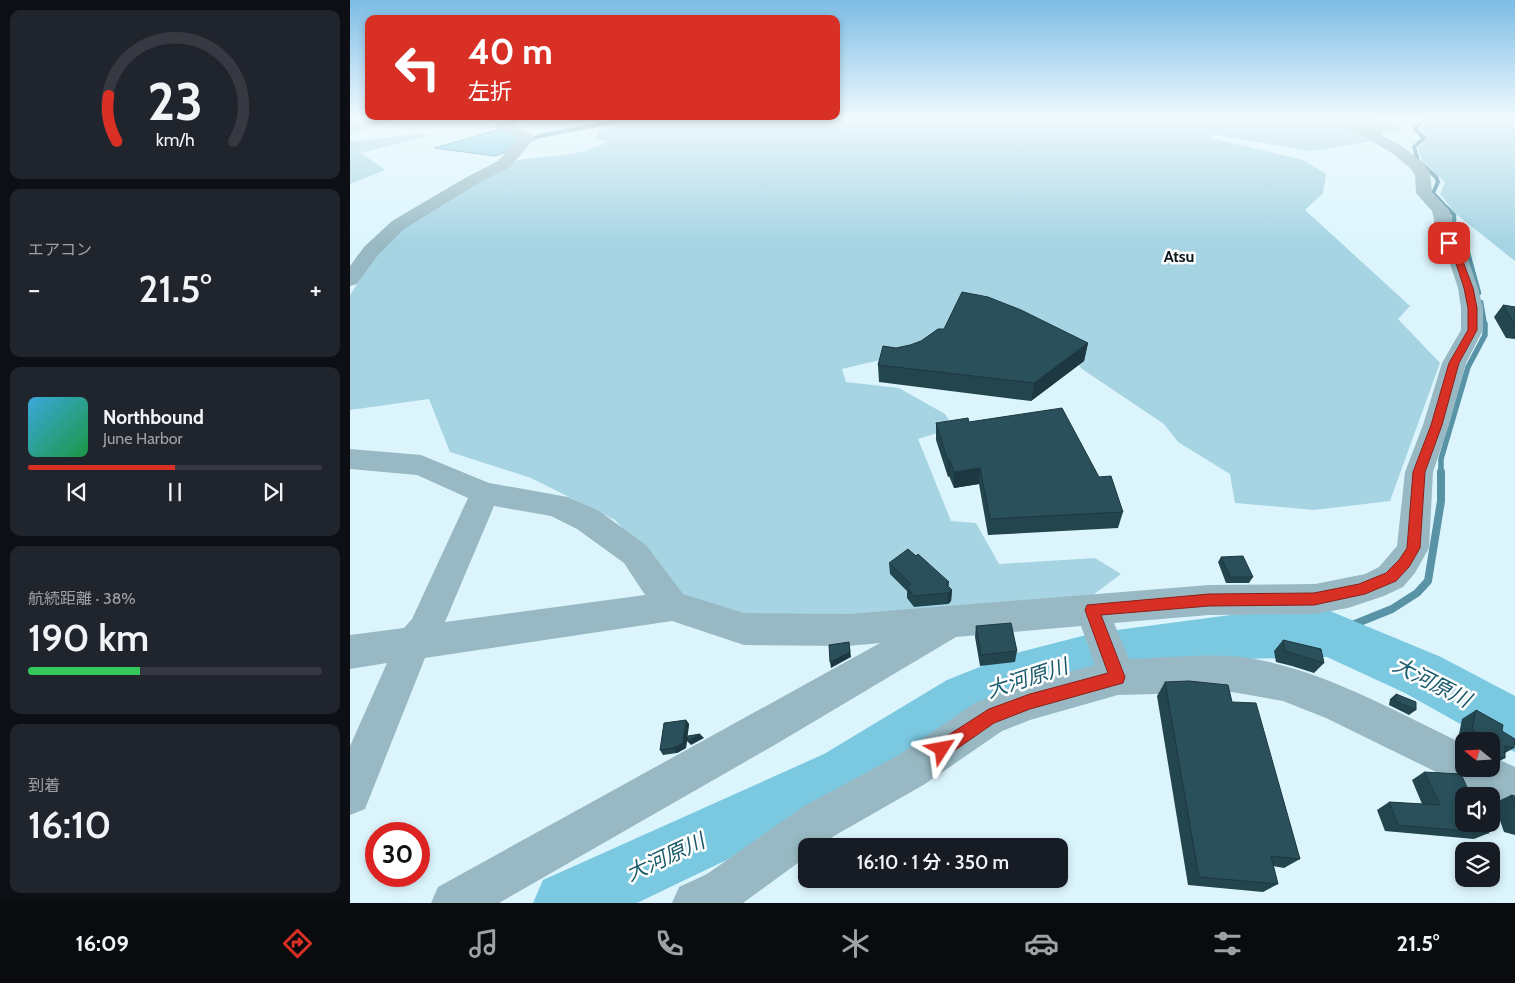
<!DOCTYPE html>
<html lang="ja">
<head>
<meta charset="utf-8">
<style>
  :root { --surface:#171b24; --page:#20242c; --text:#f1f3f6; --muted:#9ea1a6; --line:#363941; --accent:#d93025 }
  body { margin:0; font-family:Cabin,"Noto Sans JP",sans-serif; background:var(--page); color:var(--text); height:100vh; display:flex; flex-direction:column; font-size:19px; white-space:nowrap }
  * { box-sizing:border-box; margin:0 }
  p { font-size:16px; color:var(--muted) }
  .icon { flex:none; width:28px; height:28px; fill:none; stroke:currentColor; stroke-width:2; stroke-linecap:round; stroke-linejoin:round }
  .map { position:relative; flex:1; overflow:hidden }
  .sheet { display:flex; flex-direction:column; gap:10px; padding:10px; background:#0d0f14; width:350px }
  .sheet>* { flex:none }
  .banner { position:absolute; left:15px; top:15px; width:475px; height:105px; border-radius:10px; box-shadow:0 2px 8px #0003; background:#d93025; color:#fff; overflow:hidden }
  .needle { width:32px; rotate:288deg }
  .buttons { position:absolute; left:1105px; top:732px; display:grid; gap:10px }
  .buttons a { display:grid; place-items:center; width:45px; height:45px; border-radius:10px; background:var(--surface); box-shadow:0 2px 8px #0003; font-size:25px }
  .speed { position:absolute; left:15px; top:822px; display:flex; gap:10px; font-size:25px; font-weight:700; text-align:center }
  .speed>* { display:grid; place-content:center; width:65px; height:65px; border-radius:50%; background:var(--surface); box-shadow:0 2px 8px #0003; line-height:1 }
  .speed .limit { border:8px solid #d22; background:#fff; color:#111 }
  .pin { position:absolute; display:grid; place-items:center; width:42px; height:42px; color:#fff; margin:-21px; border-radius:10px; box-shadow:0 2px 8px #0006 }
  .me { position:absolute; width:55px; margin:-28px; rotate:56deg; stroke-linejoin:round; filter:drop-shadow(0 0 4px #0008) }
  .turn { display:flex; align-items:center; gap:18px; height:105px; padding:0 20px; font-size:22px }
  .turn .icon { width:65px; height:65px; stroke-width:2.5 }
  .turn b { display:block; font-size:35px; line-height:42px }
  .big { font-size:38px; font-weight:600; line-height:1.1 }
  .sheet .tile { flex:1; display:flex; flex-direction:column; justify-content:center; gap:8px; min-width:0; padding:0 18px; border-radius:10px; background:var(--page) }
  .sheet .dial { align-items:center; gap:0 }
  .dial svg { height:130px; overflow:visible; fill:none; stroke:var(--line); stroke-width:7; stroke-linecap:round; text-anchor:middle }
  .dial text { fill:var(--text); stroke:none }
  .song { display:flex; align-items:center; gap:15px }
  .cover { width:60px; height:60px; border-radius:8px; background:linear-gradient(135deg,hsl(200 70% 55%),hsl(140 70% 35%)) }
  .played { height:5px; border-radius:2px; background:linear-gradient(90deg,var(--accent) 50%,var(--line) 50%) }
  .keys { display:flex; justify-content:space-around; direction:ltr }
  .heat { display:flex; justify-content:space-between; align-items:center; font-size:28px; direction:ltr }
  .charge { height:8px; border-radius:4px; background:linear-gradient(90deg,#34c759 38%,var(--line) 0) }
  .trip { position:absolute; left:448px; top:838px; width:270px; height:50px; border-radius:10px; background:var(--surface); box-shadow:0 2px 8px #0003; font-weight:600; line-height:50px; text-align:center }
  .tab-bar { display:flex; height:80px; justify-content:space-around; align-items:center; background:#090b0e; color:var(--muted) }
  .tab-bar .icon { width:35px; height:35px }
  .tab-bar .on { color:var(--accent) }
  .tab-bar b { font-size:22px; color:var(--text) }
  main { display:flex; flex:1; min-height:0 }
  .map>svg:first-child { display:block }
  .green { fill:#a6d4e3 }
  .water { fill:#7ac9e1; stroke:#5894a6 }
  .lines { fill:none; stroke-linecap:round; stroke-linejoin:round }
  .stream-far3 { stroke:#5894a6; stroke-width:4 }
  .stream-far2 { stroke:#5894a6; stroke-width:4.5 }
  .stream-far1 { stroke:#5894a6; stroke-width:5.5 }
  .stream { stroke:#5894a6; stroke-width:8 }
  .river { fill:#7ac9e1; fill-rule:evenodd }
  .minor { fill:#98b9c3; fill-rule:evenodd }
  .wall { fill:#23454e }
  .shaded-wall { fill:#1d3840 }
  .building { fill:#29505b; stroke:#1d3840 }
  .route { fill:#d93025; stroke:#8d1f18 }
  .labels { text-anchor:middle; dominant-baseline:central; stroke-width:5; stroke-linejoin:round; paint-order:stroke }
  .far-quarter-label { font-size:16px; font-weight:bold; fill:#07171c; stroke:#fdfdfd }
  .near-water-label { font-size:21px; font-style:italic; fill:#1a5b6c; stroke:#fdfdfd }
</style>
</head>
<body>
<main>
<section class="sheet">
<div class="tile dial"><svg viewBox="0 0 100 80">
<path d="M14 69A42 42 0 1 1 86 69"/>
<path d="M14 69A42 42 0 0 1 9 41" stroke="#d93025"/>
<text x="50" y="56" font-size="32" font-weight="700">23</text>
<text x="50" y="72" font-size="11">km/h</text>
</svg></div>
<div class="tile"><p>エアコン</p>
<div class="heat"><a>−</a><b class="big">21.5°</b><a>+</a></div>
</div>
<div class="tile">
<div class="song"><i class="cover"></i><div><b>Northbound</b><p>June Harbor</p></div></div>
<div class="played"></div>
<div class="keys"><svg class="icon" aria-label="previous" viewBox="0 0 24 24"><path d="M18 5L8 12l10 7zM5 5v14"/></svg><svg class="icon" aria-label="pause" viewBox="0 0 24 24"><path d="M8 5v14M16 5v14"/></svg><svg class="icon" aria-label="next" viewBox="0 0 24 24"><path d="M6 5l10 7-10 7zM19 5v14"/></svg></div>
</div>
<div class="tile"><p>航続距離 · 38%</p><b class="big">190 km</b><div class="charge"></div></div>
<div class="tile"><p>到着</p><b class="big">16:10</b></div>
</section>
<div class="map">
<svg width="1165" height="903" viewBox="0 0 1165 903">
  <rect width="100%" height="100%" fill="#dcf5fd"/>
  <path class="green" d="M 0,117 L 49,117 L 0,135 Z
    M 279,117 L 981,117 L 1022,141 L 961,151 L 865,135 L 861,138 L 953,160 L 976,174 L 973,193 L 955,210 L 1060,306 L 1048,319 L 1090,363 L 1040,501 L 964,510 L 885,503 L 880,474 L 828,442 L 814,424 L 732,369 L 698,328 L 594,328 L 572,350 L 492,369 L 496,382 L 549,388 L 595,414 L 604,428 L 568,439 L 601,521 L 626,523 L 649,564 L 745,558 L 771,574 L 739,598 L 515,618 L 394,616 L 334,597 L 265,520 L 181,478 L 100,452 L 79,399 L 0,410 L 0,295 L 40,235 L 165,161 C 198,154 227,159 258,141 L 246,139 L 248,132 L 264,128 Z
    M 992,117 L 1023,117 L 1052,129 L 1048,133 L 1032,132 L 1030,139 Z
    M 1082,117 L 1165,117 L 1165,261 L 1106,214 L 1090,194 L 1095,182 L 1073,162 L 1068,149 L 1077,137 L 1071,129 Z
    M 69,134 L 78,136 L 11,153 L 35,170 L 0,184 L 0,140 L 6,141 Z"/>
  <path class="water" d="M 151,129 L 172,137 L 160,150 L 145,156 L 84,148 Z"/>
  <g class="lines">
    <path class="stream-far3" d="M 1076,117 L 1065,129 L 1074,138 L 1064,147 L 1068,161 L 1086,177 L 1088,182 L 1083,193 L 1098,209
      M 179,141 L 189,136 L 258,123 L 277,117"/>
    <path class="stream-far2" d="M 1097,208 L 1104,215 L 1104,224 L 1100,234 L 1118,253 L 1129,293
      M 1131,302 L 1135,325"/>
    <path class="stream-far1" d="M 1091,473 L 1091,459 L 1118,367 L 1135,335 L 1135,324"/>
    <path class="stream" d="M 980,634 L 1042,609 L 1067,593 L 1078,581 L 1091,501 L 1091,472"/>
    <path class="river" d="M 980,611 L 1091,657 L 1165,696 L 1165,752 L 1146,744 L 1055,693 L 977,657 L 896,659 L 744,681 L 668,702 L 635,718 L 514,794 L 287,903 L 183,903 L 193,880 L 474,754 L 597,680 L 662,654 L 744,633 L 896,613 Z"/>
    <path class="minor" d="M 159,117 L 177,117 L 163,126 L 181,133 L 185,138 L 160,167 L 127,184 L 54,229 L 28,255 L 7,284 L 0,286 L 0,266 L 14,247 L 42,221 L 115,178 L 148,161 L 169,138 L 147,129 L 145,126 Z
      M 981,117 L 999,117 L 1053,147 L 1073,163 L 1080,173 L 1082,192 L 1099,210 L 1102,219 L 1102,234 L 1115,251 L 1128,288 L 1133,308 L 1133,330 L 1116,363 L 1099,425 L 1083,472 L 1079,548 L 1065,573 L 1053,587 L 1034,596 L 998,608 L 965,614 L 859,615 L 764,623 L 779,659 C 812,658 849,654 882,656 C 962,663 1042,710 1114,744 L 1114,769 L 1141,769 L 1141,756 L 1165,767 L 1165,810 L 1141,799 L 1141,796 L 1135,796 L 976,718 L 933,701 L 882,692 L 768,695 L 680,720 L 652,731 L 575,784 L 484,836 L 470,846 L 456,846 L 456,857 L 393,903 L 322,903 L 329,887 L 357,874 L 454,806 L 547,756 L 625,703 L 680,682 L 745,665 L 731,626 L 606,637 L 428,743 L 149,903 L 81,903 L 88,887 L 530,643 L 498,646 L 394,645 L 322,621 L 75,658 L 15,809 L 0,815 L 0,746 L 37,663 L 0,669 L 0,635 L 54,628 L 62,619 L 118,498 L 67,475 L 0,469 L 0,449 L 71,455 L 139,483 L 218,497 L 249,511 L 296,545 L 333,594 L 394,613 L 498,614 L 859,585 L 965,584 L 1015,574 L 1029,567 L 1047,546 L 1055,472 L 1073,425 L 1092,363 L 1111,330 L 1111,308 L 1108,288 L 1096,251 L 1084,235 L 1084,219 L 1082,211 L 1066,193 L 1065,175 L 1061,169 L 1042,153 ZM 144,506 L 201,516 L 227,529 L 274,563 L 295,595 L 95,622 Z"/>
  </g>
  <path class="wall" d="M 1153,305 L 1165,307 L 1165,339 L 1156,338 L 1144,317 Z
    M 738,343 L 734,361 L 681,401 L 529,382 L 528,365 L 546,348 Z
    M 619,422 L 749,477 L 773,512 L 768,528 L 638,535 L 629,484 L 604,488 L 599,476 L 598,477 L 586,440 L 586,423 Z
    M 871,557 L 903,577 L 899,583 L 876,583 L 868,562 Z
    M 539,563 L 598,587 L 602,590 L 601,601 L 598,604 L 564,607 L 557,598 L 557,591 L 540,574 Z
    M 626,626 L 667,651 L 665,662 L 630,666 L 625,637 Z
    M 933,640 L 974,663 L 964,673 L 942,666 L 926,662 L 924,651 Z
    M 815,682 L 882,702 L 950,859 L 934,868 L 923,866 L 928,884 L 913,892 L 838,885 L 807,696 Z
    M 1046,694 L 1066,710 L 1059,715 L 1039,705 L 1040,699 Z
    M 1126,710 L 1152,731 L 1164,748 L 1155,753 L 1155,758 L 1141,766 L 1141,741 L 1114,741 L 1114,743 L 1108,739 L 1112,719 Z
    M 336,720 L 339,724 L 336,748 L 327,753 L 313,755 L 310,750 Z
    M 1074,772 L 1139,833 L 1124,839 L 1035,831 L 1027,810 L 1039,802 L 1072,804 L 1062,780 Z
    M 1161,795 L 1165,796 L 1165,835 L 1154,832 L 1144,803 Z"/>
  <path class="shaded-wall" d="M 738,343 L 734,361 L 681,401 L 684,383 Z
    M 600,460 L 599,476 L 598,477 L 598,461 Z
    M 630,468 L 629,484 L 604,488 L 604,472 Z
    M 599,582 L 598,593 L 602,590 L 601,601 L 598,604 L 598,593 L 596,584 Z
    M 499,642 L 501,657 L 481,668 L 480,662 Z
    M 336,720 L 339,724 L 336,748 L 327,753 L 323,748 Z
    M 350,734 L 354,738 L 341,745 L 337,741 Z"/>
  <path class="building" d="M 612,292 L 638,297 L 671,310 L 738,343 L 684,383 L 528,365 L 533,346 L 546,348 L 560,345 L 571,341 L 588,329 L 594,329 Z
    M 1153,305 L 1165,307 L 1165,325 Z
    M 712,408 L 749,477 L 761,476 L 773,512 L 640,519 L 630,468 L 604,472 L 600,460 L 598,461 L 586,423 L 618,418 L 619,422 Z
    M 558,549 L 566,556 L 568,554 L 599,582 L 596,584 L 602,590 L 598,593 L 564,596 L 557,587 L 561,584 L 539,563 Z
    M 893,556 L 903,577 L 880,577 L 871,557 Z
    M 661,623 L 667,651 L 631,655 L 626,626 Z
    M 933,640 L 971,649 L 974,663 L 952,656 L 935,651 Z
    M 499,642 L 500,652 L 480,662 L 479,645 Z
    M 839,681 L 878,685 L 882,702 L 906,703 L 950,859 L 921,856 L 928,884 L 849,877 L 815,682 Z
    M 1046,694 L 1066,702 L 1066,710 L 1045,701 Z
    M 1126,710 L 1153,725 L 1152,731 L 1165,739 L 1164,748 L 1155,746 L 1155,758 L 1152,758 L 1141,753 L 1141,741 L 1131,741 L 1131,735 L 1122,730 Z
    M 336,720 L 333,743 L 323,748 L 310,750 L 314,723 Z
    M 350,734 L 337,741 L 338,736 Z
    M 1074,772 L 1111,774 L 1121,796 L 1114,796 L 1114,824 L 1135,824 L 1139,833 L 1048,825 L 1039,802 L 1090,805 Z
    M 1161,795 L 1165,796 L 1165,806 Z"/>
  <linearGradient id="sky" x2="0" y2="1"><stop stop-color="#7cbce5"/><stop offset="0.48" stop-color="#effafe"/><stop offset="1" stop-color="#effafe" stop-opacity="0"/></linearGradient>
  <rect width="1165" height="244" fill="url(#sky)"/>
  <path class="route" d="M 1097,241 L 1102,241 L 1109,251 L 1123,288 L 1127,308 L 1127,330 L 1109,363 L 1092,425 L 1075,472 L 1070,548 L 1059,567 L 1046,581 L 1015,594 L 964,605 L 859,606 L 751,615 L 775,677 L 773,683 L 680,709 L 644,723 L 598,755 L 592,757 L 586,755 L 584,749 L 586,743 L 639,709 L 680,694 L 758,673 L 735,610 L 737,605 L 859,594 L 964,593 L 1009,584 L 1036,573 L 1049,560 L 1057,548 L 1063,472 L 1081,425 L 1099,363 L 1118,330 L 1118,308 L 1114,288 L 1102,251 L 1095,243 Z"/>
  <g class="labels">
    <g class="far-quarter-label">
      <text x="829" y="256">Atsu</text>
    </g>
    <g class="near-water-label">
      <text transform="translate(677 678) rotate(-18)">大河原川</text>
      <text transform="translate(1082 682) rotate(27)">大河原川</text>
      <text transform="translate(315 857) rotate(-25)">大河原川</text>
    </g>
  </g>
</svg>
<div class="buttons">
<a><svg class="needle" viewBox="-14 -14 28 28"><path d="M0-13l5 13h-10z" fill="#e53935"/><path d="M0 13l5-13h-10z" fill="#9ea1a6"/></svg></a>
<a><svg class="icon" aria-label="sound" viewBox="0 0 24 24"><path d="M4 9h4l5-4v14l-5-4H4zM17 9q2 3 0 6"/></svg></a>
<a><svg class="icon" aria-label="layers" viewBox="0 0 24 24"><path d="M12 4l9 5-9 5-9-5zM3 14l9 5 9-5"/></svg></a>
</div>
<div class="speed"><div class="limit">30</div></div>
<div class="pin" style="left:1099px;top:243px;background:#d93025"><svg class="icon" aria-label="arrive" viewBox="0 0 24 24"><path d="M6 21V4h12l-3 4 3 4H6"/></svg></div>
<svg class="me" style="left:592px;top:749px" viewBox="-20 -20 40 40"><path d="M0-17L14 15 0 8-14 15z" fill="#d93025" stroke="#fff" stroke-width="4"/></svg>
<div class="trip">16:10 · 1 分 · 350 m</div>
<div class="banner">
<div class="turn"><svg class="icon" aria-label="left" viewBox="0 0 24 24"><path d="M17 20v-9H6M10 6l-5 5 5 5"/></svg><div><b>40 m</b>左折</div></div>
</div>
</div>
</main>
<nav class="tab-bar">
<b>16:09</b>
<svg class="icon on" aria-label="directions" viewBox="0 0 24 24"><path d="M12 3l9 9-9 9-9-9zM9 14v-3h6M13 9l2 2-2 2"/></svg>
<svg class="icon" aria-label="music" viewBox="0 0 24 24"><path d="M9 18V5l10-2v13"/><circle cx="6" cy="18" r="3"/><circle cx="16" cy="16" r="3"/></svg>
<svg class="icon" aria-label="phone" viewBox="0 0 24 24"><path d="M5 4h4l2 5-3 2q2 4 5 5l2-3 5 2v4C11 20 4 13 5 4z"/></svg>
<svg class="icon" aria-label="climate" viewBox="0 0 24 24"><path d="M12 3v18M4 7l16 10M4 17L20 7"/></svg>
<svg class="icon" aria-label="car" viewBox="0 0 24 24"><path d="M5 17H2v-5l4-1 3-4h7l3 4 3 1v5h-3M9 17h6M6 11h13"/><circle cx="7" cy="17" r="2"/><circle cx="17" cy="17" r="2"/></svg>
<svg class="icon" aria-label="filters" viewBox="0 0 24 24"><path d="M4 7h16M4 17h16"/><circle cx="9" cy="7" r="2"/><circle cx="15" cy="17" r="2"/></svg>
<b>21.5°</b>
</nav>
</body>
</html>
